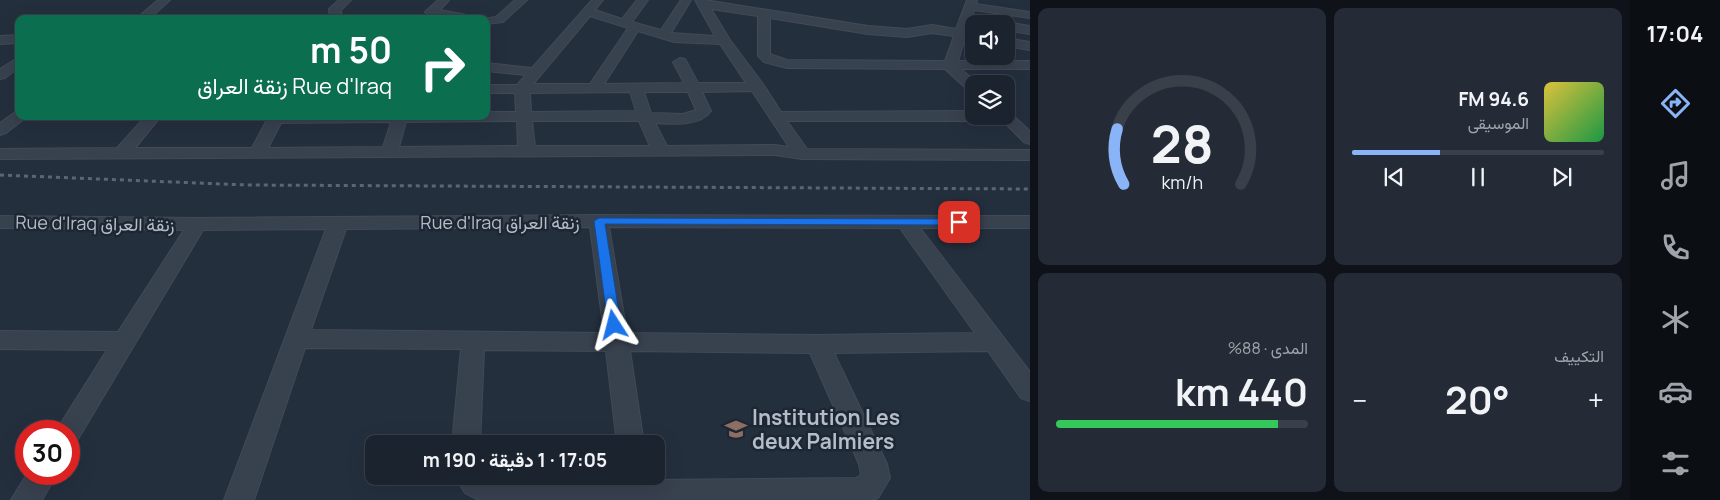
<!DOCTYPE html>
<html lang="ar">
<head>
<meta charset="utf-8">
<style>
  :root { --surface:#1b232e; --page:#242b36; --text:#f1f3f6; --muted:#a0a4aa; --line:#39404a; --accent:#8ab4f8 }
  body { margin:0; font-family:Manrope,Vazirmatn,sans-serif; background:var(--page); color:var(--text); direction:rtl; height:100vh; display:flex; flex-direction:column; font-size:19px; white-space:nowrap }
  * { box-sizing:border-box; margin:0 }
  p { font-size:16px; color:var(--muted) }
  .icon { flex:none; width:28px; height:28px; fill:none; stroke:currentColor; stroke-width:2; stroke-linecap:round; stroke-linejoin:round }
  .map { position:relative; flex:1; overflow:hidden; direction:ltr }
  .details { display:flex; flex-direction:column; gap:8px; padding:8px; background:#0f1319; width:600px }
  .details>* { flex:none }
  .guide { position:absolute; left:15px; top:15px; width:475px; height:105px; border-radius:10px; box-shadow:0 5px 20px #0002,0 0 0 1px var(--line); direction:rtl; background:#0b6e4f; color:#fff; overflow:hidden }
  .buttons { position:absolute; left:965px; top:15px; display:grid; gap:10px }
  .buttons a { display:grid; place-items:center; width:50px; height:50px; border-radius:10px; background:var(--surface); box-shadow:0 5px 20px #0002,0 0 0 1px var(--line); font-size:25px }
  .speed { position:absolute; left:15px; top:420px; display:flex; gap:10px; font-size:25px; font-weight:700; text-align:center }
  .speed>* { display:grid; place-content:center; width:65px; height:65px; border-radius:50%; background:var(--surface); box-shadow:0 5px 20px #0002,0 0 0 1px var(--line); line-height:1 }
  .speed .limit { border:8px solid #d22; background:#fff; color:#111 }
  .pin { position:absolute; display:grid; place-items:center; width:42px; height:42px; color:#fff; margin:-21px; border-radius:10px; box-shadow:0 2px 8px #0006 }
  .me { position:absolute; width:55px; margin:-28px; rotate:351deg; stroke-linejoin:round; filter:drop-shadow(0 0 4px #0008) }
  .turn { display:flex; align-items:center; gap:18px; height:105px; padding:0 15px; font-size:22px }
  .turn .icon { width:65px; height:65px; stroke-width:2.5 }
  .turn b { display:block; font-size:35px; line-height:42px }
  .big { font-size:38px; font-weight:700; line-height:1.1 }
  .details .card { flex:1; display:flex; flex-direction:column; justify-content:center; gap:8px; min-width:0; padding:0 18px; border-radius:10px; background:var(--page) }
  .details .dial { align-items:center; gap:0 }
  .dial svg { height:130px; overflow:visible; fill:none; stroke:var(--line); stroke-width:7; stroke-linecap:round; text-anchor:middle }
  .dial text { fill:var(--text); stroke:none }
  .song { display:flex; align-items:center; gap:15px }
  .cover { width:60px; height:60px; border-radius:8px; background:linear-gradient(135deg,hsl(50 70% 55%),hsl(140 70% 35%)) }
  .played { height:5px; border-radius:2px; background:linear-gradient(90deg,var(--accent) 35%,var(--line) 35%) }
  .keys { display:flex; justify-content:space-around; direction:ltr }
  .heat { display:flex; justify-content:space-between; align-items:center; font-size:28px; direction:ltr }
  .charge { height:8px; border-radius:4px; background:linear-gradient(90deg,#34c759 88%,var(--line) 0) }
  .details .tiles { flex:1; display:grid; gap:8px; grid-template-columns:repeat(2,1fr) }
  .trip { position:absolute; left:365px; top:435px; width:300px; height:50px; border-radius:10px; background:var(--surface); box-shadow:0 5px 20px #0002,0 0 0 1px var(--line); font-weight:700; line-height:50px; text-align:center; direction:rtl }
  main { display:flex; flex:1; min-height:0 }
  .dock { display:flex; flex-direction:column; width:90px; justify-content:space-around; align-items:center; background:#0b0e12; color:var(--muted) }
  .dock .icon { width:35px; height:35px }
  .dock .current { color:var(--accent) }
  .dock b { font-size:22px; color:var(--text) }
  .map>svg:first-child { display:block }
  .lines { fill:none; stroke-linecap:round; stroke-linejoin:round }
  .minor-casing { stroke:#414a57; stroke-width:2 }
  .minor { fill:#38414e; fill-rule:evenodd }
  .rail { stroke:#5a6575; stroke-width:3; stroke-dasharray:4 4; stroke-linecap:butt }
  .route { fill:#1a73e8; stroke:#114b97 }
  .labels { text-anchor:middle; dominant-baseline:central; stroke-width:5; stroke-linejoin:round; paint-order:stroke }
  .street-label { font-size:18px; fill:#b4bcc9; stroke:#1d2633 }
  .near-poi-label { font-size:21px; font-weight:bold; fill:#b4bcc9; stroke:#1d2633; text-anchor:start }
</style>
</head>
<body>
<main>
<nav class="dock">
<b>17:04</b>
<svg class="icon current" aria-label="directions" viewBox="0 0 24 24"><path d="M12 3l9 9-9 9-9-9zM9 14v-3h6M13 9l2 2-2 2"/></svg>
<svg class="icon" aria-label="music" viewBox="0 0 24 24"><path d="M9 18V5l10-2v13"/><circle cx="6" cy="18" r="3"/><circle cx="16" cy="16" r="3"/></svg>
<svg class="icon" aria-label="phone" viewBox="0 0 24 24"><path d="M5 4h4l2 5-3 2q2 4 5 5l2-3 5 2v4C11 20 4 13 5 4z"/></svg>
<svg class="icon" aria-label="climate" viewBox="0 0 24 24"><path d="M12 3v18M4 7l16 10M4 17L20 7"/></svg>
<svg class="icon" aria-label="car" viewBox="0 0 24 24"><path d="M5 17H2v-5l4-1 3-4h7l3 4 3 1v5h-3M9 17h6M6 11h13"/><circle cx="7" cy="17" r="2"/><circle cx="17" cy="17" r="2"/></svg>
<svg class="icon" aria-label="filters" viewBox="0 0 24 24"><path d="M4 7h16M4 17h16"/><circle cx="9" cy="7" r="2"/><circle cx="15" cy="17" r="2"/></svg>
</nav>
<section class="details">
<div class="tiles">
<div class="card">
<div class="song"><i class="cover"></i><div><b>94.6 FM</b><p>الموسيقى</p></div></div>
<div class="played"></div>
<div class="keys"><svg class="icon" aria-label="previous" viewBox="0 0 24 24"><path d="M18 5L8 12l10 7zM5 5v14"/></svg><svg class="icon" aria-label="pause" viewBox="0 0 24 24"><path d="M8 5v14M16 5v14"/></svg><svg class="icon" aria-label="next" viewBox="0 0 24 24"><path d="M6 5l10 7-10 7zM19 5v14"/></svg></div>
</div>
<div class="card dial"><svg viewBox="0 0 100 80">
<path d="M14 69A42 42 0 1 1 86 69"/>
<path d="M14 69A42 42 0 0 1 10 35" stroke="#8ab4f8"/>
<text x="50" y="56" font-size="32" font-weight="700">28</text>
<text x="50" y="72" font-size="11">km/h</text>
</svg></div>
<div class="card"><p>التكييف</p>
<div class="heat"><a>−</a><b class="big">20°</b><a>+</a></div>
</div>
<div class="card"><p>المدى · 88%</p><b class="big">440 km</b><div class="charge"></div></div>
</div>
</section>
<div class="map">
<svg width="1030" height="500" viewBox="0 0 1030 500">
  <rect width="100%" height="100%" fill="#242f3e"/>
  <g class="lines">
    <g class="minor-casing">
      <path id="minor" d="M 158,0 L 170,0 L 149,19 L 136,19 Z
        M 339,0 L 351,0 L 341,10 L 342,19 L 330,19 L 329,9 Z
        M 438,0 L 449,0 L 440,10 L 472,16 L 478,19 L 450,19 L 427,14 L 425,12 Z
        M 515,0 L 527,0 L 503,22 L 486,24 L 486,19 L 482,19 L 496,17 Z
        M 592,0 L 603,0 L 595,10 L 622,19 L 637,0 L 648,0 L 632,22 L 661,30 L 681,0 L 691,0 L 671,33 L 715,36 L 695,0 L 705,0 L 868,26 L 907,29 L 932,25 L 956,29 L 967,0 L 977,0 L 976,4 L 1030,12 L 1030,18 L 974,10 L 972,18 L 995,21 L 997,24 L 970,24 L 968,31 L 974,32 L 974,40 L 965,38 L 958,61 L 1030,61 L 1030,69 L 961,69 L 978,84 L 974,84 L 974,92 L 969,91 L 945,69 L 787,68 L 764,62 L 758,56 L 758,16 L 711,9 L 730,40 L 763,84 L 781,112 L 974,111 L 974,116 L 981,116 L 979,119 L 974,121 L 787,121 L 807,149 L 1030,150 L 1030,160 L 802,159 L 775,155 L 0,159 L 0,149 L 117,148 L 146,116 L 161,116 L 135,148 L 252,148 L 269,116 L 486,116 L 486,112 L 516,112 L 515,93 L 486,93 L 486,85 L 517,85 L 526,75 L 486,71 L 486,63 L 532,68 ZM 590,16 L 628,28 L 590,84 L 533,84 ZM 770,18 L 868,34 L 907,37 L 932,33 L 954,36 L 945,61 L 787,60 L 770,54 ZM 638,31 L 674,42 L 720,44 L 746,83 L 698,83 L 685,59 L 680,58 L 673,62 L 684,83 L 604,84 ZM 752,91 L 789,147 L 775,145 L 667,146 L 655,123 C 672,124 700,127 711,111 L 702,92 ZM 630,92 L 636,111 L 531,112 L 530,93 ZM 644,92 L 688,92 L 696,110 L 683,114 L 651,113 ZM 517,121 L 518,146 L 399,147 L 406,122 ZM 532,121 L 639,121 L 650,146 L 535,146 ZM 391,122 L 383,147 L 268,148 L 281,123 Z
        M 1006,22 L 1030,26 L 1030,34 L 1006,30 L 1006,24 L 1002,24 Z
        M 19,35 L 19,43 L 0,44 L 0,36 Z
        M 1006,38 L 1030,42 L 1030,50 L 1006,46 Z
        M 19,57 L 19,67 L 5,78 L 0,79 L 0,69 Z
        M 19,112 L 19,116 L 26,116 L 24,119 L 6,133 L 0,135 L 0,123 L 14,113 Z
        M 1006,112 L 1010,113 L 1030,131 L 1030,144 L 1024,142 L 998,116 L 1006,116 Z
        M 599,215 L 1030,216 L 1030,228 L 920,228 L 1030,372 L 1030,401 L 1021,398 L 988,351 L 834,353 L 887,464 L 890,478 L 878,498 L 872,500 L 479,500 L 465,493 L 455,476 L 621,480 L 621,476 L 649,476 L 650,480 L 856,478 L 861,475 L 859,464 L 810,353 L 630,351 L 644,444 L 617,444 L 606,351 L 484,350 L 480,444 L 452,444 L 461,349 L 305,348 L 254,500 L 224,500 L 326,229 L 203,230 L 78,439 L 69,442 L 69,431 L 56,431 L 107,350 L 0,349 L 0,331 L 118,332 L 184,230 L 0,228 L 0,216 L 197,218 ZM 590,227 L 604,333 L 311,330 L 346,229 ZM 609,227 L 900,228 L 975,333 L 818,335 L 627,333 Z
        M 27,474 L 57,474 L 42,500 L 11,500 Z"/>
    </g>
    <use href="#minor" class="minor"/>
    <path class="rail" d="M 0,175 L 247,185 L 1030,189"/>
  </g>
  <path class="route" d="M 599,218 L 959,219 L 964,222 L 959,225 L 605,224 L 621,325 L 619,328 L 610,328 L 608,325 L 594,221 Z"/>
  <defs>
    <g id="school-bare" transform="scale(1.725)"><path d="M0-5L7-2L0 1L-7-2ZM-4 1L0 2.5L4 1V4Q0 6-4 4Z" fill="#8d6e63" stroke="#1d2633" stroke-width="2.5" paint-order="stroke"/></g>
  </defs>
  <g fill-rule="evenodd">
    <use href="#school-bare" x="736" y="429"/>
  </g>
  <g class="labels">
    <g class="street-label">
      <text x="500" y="222">Rue d'Iraq زنقة العراق</text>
      <text transform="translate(95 223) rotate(1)">Rue d'Iraq زنقة العراق</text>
    </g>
    <g class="near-poi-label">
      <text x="752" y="417">Institution Les<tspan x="752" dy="24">deux Palmiers</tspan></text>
    </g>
  </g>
</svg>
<div class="buttons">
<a><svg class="icon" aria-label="sound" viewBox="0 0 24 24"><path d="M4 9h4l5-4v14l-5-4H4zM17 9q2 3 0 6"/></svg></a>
<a><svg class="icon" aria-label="layers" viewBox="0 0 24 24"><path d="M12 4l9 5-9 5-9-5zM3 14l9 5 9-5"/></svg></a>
</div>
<div class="speed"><div class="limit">30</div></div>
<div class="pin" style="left:959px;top:222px;background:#d93025"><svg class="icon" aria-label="arrive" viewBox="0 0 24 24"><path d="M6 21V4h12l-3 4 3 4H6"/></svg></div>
<svg class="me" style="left:614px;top:325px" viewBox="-20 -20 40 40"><path d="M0-17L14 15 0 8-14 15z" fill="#1a73e8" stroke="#fff" stroke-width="4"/></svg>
<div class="trip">17:05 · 1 دقيقة · 190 m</div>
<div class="guide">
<div class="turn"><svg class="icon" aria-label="right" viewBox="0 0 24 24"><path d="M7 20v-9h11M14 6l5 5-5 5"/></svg><div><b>50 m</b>Rue d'Iraq زنقة العراق</div></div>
</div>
</div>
</main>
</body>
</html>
